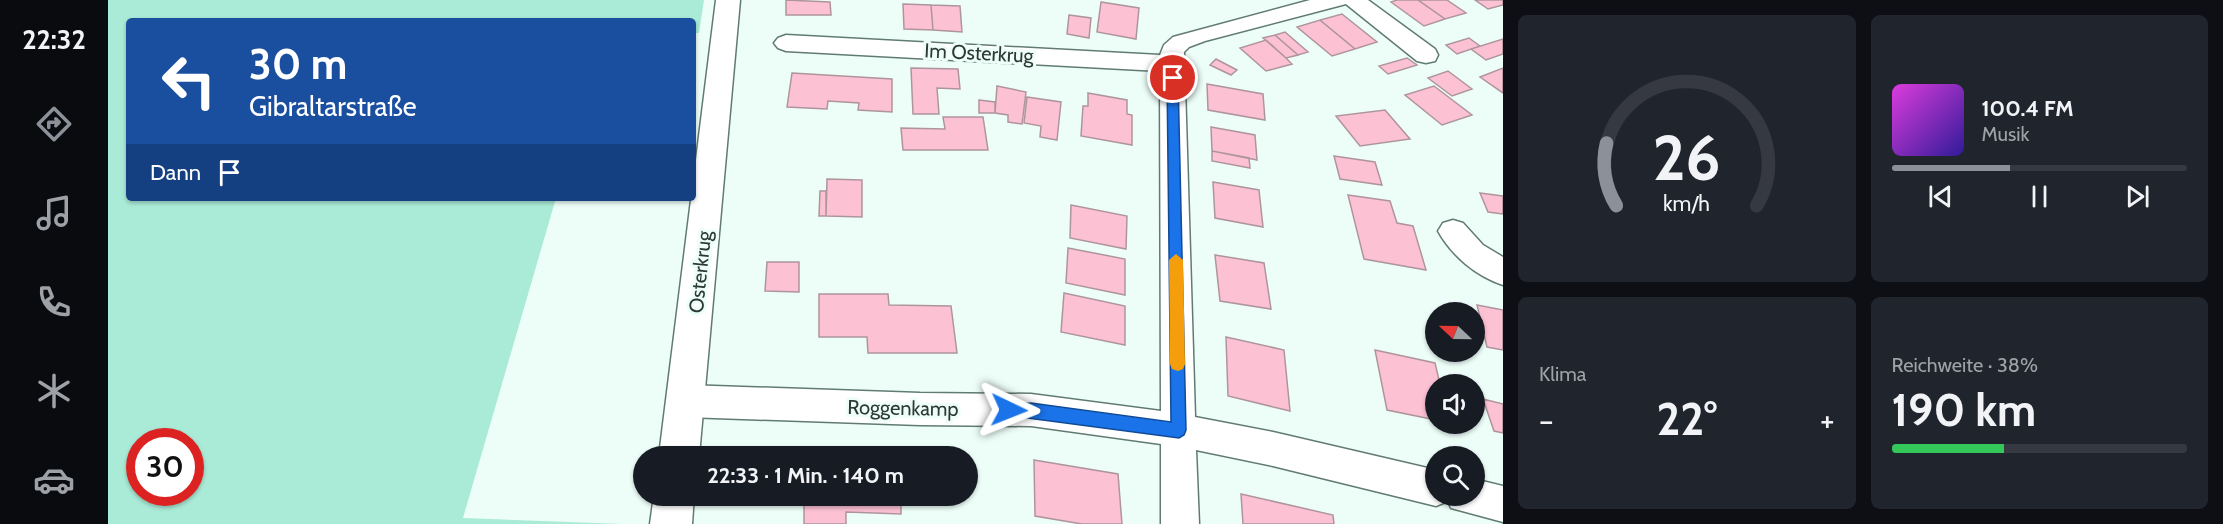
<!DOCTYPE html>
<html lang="de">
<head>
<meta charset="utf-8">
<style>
  :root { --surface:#171b24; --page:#20242c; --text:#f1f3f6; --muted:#9ea1a6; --line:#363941; --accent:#8c9099 }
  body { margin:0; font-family:Cabin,sans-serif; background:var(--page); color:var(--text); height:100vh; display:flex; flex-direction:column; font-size:22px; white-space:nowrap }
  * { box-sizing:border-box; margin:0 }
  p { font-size:20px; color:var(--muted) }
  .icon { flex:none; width:33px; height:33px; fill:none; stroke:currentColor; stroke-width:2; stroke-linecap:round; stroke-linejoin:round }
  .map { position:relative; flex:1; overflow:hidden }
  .side { display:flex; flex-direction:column; gap:15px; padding:15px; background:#0d0f14; width:720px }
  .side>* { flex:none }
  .top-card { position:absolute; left:18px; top:18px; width:570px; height:183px; border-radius:6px; box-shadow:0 2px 4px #0004; background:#1a4fa0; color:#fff; overflow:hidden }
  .needle { width:39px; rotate:292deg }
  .tools { position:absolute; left:1317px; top:302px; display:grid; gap:12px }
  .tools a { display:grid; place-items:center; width:60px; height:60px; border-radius:50%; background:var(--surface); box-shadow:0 2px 4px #0004; font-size:30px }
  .speed { position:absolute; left:18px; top:428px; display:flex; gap:12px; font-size:30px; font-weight:700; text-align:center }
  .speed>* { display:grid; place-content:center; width:78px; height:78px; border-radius:50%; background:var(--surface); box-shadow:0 2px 4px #0004; line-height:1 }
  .speed .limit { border:9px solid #d22; background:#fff; color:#111 }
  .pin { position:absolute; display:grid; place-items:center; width:51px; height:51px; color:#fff; margin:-26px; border:3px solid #fff; border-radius:50%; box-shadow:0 2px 6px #0007 }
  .me { position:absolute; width:66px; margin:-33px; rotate:92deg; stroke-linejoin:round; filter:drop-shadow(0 0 4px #0008) }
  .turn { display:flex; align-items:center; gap:21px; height:126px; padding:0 24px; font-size:27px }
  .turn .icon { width:78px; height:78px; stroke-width:2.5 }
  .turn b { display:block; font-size:42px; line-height:51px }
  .then { display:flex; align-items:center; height:57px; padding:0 24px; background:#0003; gap:12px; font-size:22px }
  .big { font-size:45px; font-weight:700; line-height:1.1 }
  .side .widget { flex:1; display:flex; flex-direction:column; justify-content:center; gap:9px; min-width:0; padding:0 21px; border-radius:9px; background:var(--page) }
  .side .dial { align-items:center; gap:0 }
  .dial svg { height:156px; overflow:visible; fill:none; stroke:var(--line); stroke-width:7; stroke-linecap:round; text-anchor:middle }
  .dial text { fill:var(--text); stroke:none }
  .song { display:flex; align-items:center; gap:18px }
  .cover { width:72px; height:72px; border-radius:9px; background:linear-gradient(135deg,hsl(300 70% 55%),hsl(250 70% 35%)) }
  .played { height:6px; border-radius:3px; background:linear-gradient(90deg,var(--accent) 40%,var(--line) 40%) }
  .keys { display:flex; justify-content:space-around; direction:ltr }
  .heat { display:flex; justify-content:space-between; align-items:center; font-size:33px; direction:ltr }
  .charge { height:9px; border-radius:4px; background:linear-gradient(90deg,#34c759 38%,var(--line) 0) }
  .side .tiles { flex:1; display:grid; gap:15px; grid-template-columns:repeat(2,1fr) }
  .trip { position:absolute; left:525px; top:446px; width:345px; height:60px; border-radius:30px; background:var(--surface); box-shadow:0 2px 4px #0004; font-weight:700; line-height:60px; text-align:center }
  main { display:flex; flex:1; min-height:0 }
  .tab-bar { display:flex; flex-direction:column; width:108px; justify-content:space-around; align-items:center; background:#090b0e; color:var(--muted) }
  .tab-bar .icon { width:42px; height:42px }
  .tab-bar .on { color:var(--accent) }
  .tab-bar b { font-size:27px; color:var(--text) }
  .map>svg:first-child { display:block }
  .green { fill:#aaebd7; fill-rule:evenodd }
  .building { fill:#fdc1d4; stroke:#ae959d; stroke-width:1.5 }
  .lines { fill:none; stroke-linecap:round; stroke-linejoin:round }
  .minor-casing { stroke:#617b73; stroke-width:3 }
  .secondary-casing { stroke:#617b73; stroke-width:3 }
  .minor { fill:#fff; fill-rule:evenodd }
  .secondary { fill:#fff; fill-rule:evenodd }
  .route { fill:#1a73e8; stroke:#114b97; stroke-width:1.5 }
  .slow { fill:#f59e0b }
  .labels { text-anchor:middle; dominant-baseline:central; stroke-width:6; stroke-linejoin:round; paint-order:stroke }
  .street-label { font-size:20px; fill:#2e3935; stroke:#edfef8 }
</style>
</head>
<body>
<main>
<nav class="tab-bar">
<b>22:32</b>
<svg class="icon on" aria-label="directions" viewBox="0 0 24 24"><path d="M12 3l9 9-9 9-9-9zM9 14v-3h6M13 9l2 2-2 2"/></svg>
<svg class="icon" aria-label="music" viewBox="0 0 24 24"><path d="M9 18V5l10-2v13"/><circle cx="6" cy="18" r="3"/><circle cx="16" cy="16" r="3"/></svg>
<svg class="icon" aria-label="phone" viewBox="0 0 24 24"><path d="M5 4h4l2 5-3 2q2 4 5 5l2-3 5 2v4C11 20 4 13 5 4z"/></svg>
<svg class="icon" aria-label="climate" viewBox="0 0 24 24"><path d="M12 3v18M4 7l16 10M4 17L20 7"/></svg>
<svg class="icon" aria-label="car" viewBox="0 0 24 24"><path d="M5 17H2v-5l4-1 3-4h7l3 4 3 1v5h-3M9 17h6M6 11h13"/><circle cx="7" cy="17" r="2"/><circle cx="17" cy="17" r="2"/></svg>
</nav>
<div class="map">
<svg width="1395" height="524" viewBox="0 0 1395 524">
  <rect width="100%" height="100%" fill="#edfef8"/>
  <path class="green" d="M 0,0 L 596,0 L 591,33 L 585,33 L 585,21 L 21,21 L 21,198 L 448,198 L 355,518 L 515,524 L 0,524 ZM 32,441 L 82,441 L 82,492 L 32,492 Z"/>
  <path class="building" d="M 678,0 L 722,2 L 723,15 L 678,15 Z
    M 1289,0 L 1310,0 L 1337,19 L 1316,26 L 1283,2 Z
    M 1310,0 L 1339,0 L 1358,13 L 1337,19 Z
    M 1367,0 L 1395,0 L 1395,5 L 1380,9 Z
    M 993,2 L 1031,8 L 1028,39 L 989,32 Z
    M 795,4 L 823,5 L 825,30 L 796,29 Z
    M 823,5 L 852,6 L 854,32 L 825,30 Z
    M 1234,14 L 1269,42 L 1247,49 L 1212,20 Z
    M 961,15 L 983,18 L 981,38 L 959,34 Z
    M 1212,20 L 1247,49 L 1224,56 L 1189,27 Z
    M 1177,32 L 1200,52 L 1190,55 L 1167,35 Z
    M 1167,35 L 1190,55 L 1178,58 L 1155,38 Z
    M 1361,38 L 1372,46 L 1349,54 L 1338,45 Z
    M 1395,39 L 1395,54 L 1378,60 L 1363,49 Z
    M 1158,40 L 1178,58 L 1184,64 L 1158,71 L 1132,48 Z
    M 1299,58 L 1309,65 L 1280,74 L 1271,66 Z
    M 1108,59 L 1129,70 L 1123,75 L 1102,65 Z
    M 803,68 L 850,69 L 852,89 L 829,88 L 831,114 L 805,114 Z
    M 1395,68 L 1395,93 L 1372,77 Z
    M 1340,71 L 1364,89 L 1344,96 L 1320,78 Z
    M 684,73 L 784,79 L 784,112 L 750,110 L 751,103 L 720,101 L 719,109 L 679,107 Z
    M 1099,84 L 1155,94 L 1157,120 L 1100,110 Z
    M 889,86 L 918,92 L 914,124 L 900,122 L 900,115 L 887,113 Z
    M 1326,86 L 1364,115 L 1334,125 L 1297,95 Z
    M 980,93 L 1019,100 L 1019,114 L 1024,115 L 1024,145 L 973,136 L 975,106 L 980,106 Z
    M 919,97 L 953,102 L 949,140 L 932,137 L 933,126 L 916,123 Z
    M 871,100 L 887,102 L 887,113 L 871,113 Z
    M 1277,110 L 1302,139 L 1252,146 L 1228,116 Z
    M 835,117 L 875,117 L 880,150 L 795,150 L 793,128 L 837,129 Z
    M 1103,127 L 1147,135 L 1149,160 L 1104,151 Z
    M 1104,151 L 1141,158 L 1142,168 L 1104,161 Z
    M 1226,156 L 1267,162 L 1274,185 L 1232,179 Z
    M 719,179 L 754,180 L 754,217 L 718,216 Z
    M 1105,182 L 1151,190 L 1155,227 L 1107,218 Z
    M 712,191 L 718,191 L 718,216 L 711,216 Z
    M 1372,193 L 1395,196 L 1395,214 L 1380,212 Z
    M 1240,195 L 1282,201 L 1289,223 L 1305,226 L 1318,270 L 1256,259 Z
    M 963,205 L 1019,216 L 1018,249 L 962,238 Z
    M 960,248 L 1017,259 L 1017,295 L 958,283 Z
    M 1107,255 L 1156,263 L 1163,309 L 1112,301 Z
    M 659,262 L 691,262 L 691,292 L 657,291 Z
    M 956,293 L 1017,306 L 1017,345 L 953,332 Z
    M 711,294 L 780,294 L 781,305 L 843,306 L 849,353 L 760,353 L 759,337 L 711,337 Z
    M 1369,305 L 1395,310 L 1395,350 L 1379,347 Z
    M 1118,337 L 1176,350 L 1182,411 L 1120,396 Z
    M 1267,350 L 1327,363 L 1332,384 L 1328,384 L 1328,420 L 1279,410 Z
    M 1375,399 L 1395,404 L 1395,433 L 1386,431 Z
    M 926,460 L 1010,474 L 1014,524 L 974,524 L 927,516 Z
    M 1133,494 L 1225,515 L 1226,524 L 1135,524 Z
    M 696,495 L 793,495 L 793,514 L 738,512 L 738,524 L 696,524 Z"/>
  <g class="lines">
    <g class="minor-casing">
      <path id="minor" d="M 1202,0 L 1260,0 L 1327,49 L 1330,55 L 1327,61 L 1318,63 L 1309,61 L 1238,4 L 1097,41 L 1081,47 L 1076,52 L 1087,417 L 1165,432 L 1328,470 L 1328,495 L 1366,495 L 1366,479 L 1395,486 L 1395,522 L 1343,508 L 1340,501 L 1328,506 L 1165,466 L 1088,450 L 1091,524 L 1053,524 L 1053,444 L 923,426 L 812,425 L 578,417 L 566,412 L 561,401 L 566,390 L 578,385 L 812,393 L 923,394 L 1053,411 L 1052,71 L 678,51 L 670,48 L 666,43 L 670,38 L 678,35 L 1052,55 L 1056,45 L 1065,37 Z
        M 1345,220 L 1355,223 L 1375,245 L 1395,257 L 1395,285 C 1368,276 1344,256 1330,231 L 1335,223 Z"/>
    </g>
    <g class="secondary-casing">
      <path id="secondary" d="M 608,0 L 632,0 L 591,456 L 551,456 Z
        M 546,495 L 586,495 L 584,524 L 542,524 Z"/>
    </g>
    <use href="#minor" class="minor"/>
    <use href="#secondary" class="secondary"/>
  </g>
  <path class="route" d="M 1065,74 L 1070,78 L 1078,430 L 1076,435 L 1071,438 L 896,415 L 893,410 L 896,405 L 923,403 L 1063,422 L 1059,78 Z"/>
  <path class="slow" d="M 1068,254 L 1075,260 L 1077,364 L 1075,369 L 1070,371 L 1064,369 L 1062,364 L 1061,260 Z"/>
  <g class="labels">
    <g class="street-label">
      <text transform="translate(871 53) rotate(3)">Im Osterkrug</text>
      <text transform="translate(592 272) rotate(-84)">Osterkrug</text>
      <text transform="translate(795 408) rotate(1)">Roggenkamp</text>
    </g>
  </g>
</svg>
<div class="tools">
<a><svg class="needle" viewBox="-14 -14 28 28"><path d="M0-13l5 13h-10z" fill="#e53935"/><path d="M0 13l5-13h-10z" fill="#9ea1a6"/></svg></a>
<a><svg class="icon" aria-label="sound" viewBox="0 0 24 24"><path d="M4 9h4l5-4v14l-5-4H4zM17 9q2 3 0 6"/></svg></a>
<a><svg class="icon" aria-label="search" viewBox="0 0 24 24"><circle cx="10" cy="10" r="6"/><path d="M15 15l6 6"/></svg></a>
</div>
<div class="speed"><div class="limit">30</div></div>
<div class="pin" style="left:1065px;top:78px;background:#d93025"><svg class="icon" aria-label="arrive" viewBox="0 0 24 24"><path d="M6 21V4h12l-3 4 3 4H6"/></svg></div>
<svg class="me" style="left:901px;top:410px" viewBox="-20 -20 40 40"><path d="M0-17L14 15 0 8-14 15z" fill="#1a73e8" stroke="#fff" stroke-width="4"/></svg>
<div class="trip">22:33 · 1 Min. · 140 m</div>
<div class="top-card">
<div class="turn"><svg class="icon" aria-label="left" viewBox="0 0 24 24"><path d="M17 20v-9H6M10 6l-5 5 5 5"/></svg><div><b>30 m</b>Gibraltarstraße</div></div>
<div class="then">Dann<svg class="icon" aria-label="arrive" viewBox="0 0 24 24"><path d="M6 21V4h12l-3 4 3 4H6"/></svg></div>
</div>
</div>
<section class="side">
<div class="tiles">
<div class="widget dial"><svg viewBox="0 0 100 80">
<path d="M14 69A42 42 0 1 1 86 69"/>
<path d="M14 69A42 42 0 0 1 9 37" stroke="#8c9099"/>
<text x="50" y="56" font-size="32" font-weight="700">26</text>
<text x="50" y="72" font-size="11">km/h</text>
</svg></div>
<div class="widget">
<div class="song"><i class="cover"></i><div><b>100.4 FM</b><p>Musik</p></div></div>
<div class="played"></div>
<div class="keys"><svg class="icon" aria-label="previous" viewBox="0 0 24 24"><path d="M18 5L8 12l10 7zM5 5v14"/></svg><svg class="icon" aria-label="pause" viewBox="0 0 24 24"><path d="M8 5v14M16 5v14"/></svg><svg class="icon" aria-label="next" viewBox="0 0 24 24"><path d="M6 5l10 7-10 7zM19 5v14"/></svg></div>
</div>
<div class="widget"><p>Klima</p>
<div class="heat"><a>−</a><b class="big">22°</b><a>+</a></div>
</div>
<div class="widget"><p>Reichweite · 38%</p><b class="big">190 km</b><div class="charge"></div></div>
</div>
</section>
</main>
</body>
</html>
